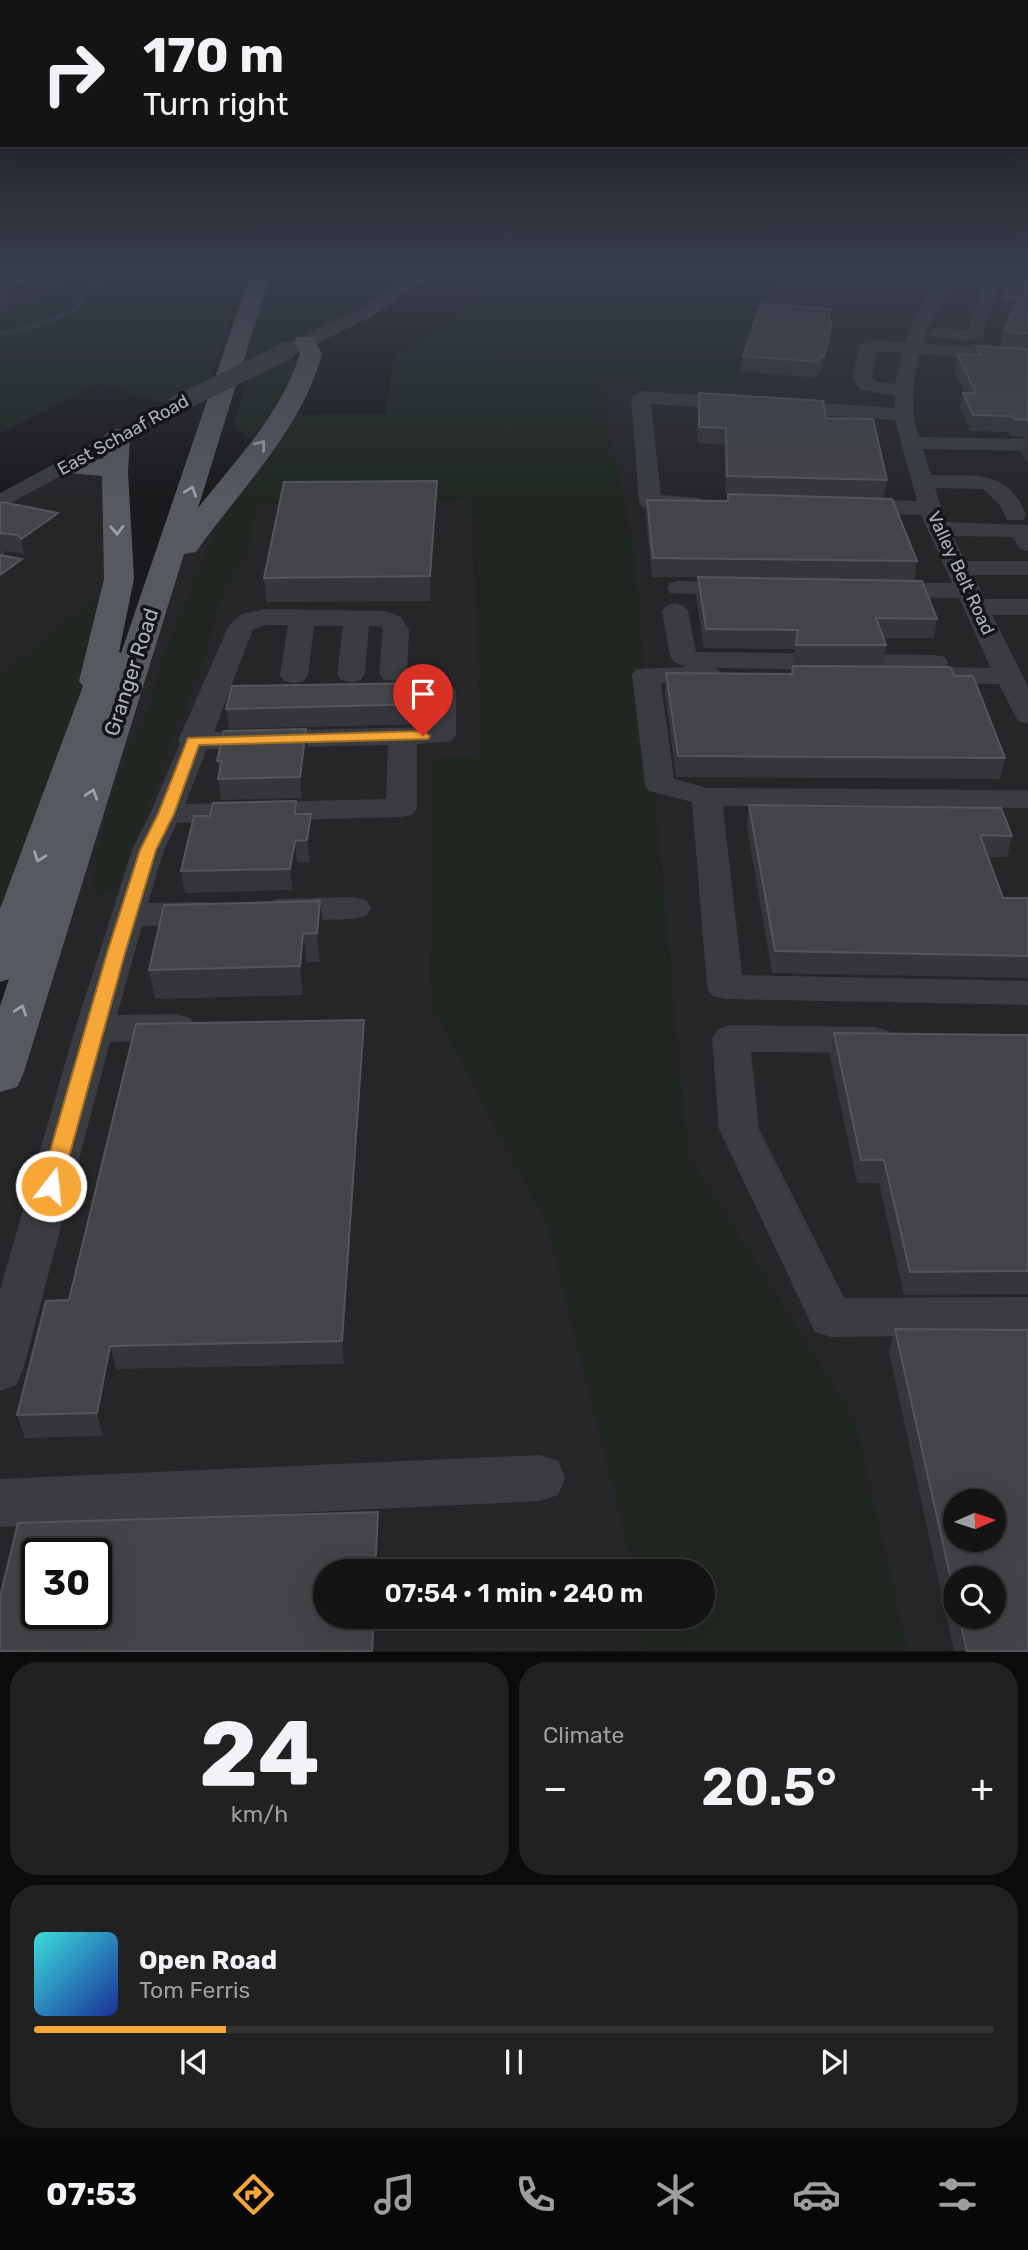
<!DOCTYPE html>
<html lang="en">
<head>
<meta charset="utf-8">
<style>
  :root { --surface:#141415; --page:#212122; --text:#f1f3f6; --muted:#9d9ea0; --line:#333334; --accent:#f6a738 }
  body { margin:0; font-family:Rubik,sans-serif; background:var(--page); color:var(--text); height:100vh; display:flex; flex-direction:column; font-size:26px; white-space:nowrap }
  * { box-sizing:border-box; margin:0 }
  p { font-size:23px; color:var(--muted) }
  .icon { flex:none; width:38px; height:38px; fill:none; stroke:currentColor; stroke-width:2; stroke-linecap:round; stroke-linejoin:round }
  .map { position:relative; height:1652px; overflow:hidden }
  .panel { display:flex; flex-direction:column; gap:10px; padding:10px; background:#0b0b0c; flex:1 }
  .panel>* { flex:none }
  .top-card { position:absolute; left:0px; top:0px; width:1029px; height:147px; box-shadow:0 7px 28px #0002,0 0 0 2px var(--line); background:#141415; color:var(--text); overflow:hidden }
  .needle { width:46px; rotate:87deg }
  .controls { position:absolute; left:943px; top:1489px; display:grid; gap:14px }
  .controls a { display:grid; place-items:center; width:63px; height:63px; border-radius:50%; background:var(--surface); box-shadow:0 7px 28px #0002,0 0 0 2px var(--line); font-size:35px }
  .speed { position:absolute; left:21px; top:1538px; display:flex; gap:14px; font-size:35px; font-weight:700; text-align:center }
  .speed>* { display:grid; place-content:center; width:91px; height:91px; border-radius:50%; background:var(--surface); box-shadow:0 7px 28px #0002,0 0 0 2px var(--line); line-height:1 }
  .speed .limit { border:4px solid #111; border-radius:10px; background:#fff; color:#111 }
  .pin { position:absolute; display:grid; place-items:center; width:60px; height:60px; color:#fff; margin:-72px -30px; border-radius:50% 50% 50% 0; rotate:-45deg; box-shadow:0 0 7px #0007 }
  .pin .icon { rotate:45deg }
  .me { position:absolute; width:77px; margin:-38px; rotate:16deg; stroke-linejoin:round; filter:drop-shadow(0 0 5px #0008) }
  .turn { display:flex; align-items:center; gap:24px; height:147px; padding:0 28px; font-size:32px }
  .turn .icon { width:91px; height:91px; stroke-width:2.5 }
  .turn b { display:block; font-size:49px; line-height:60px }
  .big { font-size:52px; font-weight:600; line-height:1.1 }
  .panel .card { flex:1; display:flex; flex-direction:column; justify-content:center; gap:10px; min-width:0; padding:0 24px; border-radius:28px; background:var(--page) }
  .panel .dial { align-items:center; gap:0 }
  .dial b { font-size:91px; line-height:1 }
  .song { display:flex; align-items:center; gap:21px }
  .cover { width:84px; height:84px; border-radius:10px; background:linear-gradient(135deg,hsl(180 70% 55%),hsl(230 70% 35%)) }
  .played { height:7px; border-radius:4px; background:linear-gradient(90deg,var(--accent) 20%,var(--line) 20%) }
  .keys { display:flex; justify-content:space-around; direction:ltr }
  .heat { display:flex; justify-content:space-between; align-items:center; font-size:38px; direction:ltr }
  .panel .tiles { flex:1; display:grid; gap:10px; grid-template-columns:1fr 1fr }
  .card:last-child { grid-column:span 2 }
  .trip { position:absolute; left:313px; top:1559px; width:402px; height:70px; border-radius:35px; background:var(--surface); box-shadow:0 7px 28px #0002,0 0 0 2px var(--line); font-weight:600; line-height:70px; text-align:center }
  .tab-bar { display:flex; height:112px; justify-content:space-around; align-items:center; background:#080808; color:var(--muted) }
  .tab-bar .icon { width:49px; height:49px }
  .tab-bar .on { color:var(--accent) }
  .tab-bar b { font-size:32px; color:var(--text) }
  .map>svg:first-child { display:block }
  .built { fill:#262629; fill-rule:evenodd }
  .green { fill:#1f2720 }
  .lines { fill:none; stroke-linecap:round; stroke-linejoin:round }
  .stream { stroke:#2f3a41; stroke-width:4.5 }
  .minor { fill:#3a3c41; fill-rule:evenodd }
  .major { fill:#565960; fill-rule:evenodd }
  .minor-bridge { stroke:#3a3c41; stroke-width:18 }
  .wall { fill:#36363a; fill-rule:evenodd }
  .shaded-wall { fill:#252528 }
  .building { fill:#434448; stroke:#53555a; stroke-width:2; fill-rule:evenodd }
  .oneway { stroke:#9ba0aa }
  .route { fill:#f6a738; stroke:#a06d24; stroke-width:2 }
  .labels { text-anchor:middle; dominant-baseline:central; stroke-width:7; stroke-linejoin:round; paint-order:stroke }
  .far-street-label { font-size:18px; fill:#acb2bc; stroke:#151517 }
  .street-label { font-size:21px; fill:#acb2bc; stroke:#151517 }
</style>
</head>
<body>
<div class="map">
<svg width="1028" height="1652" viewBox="0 0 1028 1652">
  <rect width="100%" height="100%" fill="#1a1a1c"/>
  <path class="built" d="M 0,269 L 93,269 L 74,283 L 0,314 Z
    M 783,269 L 1028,269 L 1028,1651 L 907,1651 L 854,1419 L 686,1152 L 631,536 L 597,379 L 733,388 L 758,314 ZM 956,1502 L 994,1502 L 994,1540 L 956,1540 ZM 956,1578 L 994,1578 L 994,1617 L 956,1617 Z
    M 67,466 L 104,467 L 119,579 L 0,677 L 0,502 Z
    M 473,499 L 482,756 L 434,758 L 431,1003 L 548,1225 L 635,1571 L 326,1572 L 326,1617 L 640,1617 L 644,1651 L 0,1652 L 0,1075 L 153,602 L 215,504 ZM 37,1554 L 96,1554 L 96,1614 L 37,1614 Z"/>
  <path class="green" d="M 93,269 L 246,269 L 207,390 L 176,405 L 99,384 L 0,433 L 0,314 L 74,283 Z
    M 262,269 L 432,269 L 377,307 L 227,379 Z
    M 520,269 L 783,269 L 758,314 L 733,388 L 597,380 L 631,536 L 686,1152 L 854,1419 L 907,1651 L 644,1651 L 640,1617 L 704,1617 L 704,1572 L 635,1571 L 548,1225 L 431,1003 L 434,758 L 482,755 L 473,499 L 257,503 L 252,519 L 252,537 L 245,557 L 221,595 L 204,662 L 188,697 L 148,803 L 126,873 L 113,891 L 90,895 L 97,853 L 119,774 L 149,708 L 163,656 L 227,504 L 285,415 L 385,414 L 394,357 Z
    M 287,359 L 299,360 L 300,369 L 268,421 L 250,438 L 233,427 L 247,379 Z
    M 119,579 L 0,967 L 0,677 Z"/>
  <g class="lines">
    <path class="stream" d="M 0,334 L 30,328 L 79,308 L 85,292 L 116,269"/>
    <path class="minor" d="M 34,269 L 64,269 L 72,274 L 64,279 L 36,272 Z
      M 421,269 L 440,269 L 373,316 L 293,355 L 281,355 L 278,351 L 281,347 L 361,308 Z
      M 938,269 L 954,269 L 957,274 L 928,328 L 923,344 L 1028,351 L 1028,363 L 920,354 C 912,380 910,411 919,437 L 1028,439 L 1028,451 L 923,449 L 931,475 C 973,476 1008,468 1026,515 L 1023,520 L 1007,520 L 1000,505 L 983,489 L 935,488 L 946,522 L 1028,525 L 1028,551 L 1020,549 L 1013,537 L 953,536 L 965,561 L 1028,561 L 1028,575 L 973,575 L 985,599 L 1028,599 L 1028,615 L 992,615 L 1028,686 L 1028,724 L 1018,721 L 999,684 L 913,683 L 903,681 L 899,675 L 902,671 L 716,668 L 724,675 L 720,681 L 661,683 L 674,779 L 707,788 L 1028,790 L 1028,808 L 723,806 L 742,975 L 1028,981 L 1028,1005 L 725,999 L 712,996 L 707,987 L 692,802 L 649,791 L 645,785 L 632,675 L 636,669 L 687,667 L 674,662 L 670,656 L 662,611 L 666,606 L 675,603 L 684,606 L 688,611 L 696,652 L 935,655 L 945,657 L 948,663 L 946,667 L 991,668 L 959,598 L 885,597 L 876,595 L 873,590 L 876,585 L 885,583 L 952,583 L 921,515 L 855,513 L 847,511 L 844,506 L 847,501 L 855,499 L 917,501 L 895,420 L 651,404 L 661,495 L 699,498 L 702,503 L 699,508 C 682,512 659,511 642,507 L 639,502 L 631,397 L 641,391 L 895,408 L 895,396 L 860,390 L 852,377 L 860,345 L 869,340 L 905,342 L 910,328 L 941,274 ZM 877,351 L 902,353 L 895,384 L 874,381 L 872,377 Z
      M 988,269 L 1004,269 L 982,337 L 969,341 L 931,337 L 928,333 L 937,328 L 968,330 Z
      M 176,399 L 183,401 L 186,405 L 183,409 L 0,509 L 0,493 Z
      M 679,581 L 739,582 L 748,584 L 751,589 L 748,594 L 739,596 L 670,593 L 667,588 L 670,583 Z
      M 267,609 L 385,611 L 401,617 L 409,630 L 407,673 L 403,679 L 393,681 L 383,679 L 379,673 L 383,630 L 381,627 L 369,626 L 365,674 L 361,680 L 351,682 L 341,680 L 337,674 L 343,626 L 314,626 L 308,675 L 304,681 L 294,683 L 284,681 L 280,675 L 288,625 L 267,625 L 253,629 L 214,732 L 428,727 L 428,700 L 384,700 L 374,698 L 370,692 L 374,686 C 397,681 429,680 452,685 L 456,691 L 456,735 L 452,741 L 417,744 L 417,808 L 412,815 L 401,817 L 177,823 L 164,850 L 148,903 L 205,902 L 217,905 L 222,913 L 217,921 L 205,924 L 142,926 L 117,1015 L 177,1014 L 190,1018 L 196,1027 L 190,1036 L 177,1040 L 110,1042 L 23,1370 L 16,1385 L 0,1391 L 0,1290 L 75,1029 L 132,850 L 150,814 L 180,743 L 178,741 L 229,625 L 242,614 ZM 388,745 L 386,799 L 185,804 L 207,749 Z
      M 354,897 L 366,900 L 371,908 L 366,916 L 354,919 L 278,921 L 266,918 L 261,910 L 266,902 L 278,899 Z
      M 731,1025 L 876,1027 L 889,1031 L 895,1040 L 889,1049 L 876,1053 L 751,1052 L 759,1129 L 844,1298 L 1028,1297 L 1028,1335 L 831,1337 L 815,1332 L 719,1129 L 712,1038 L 718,1029 Z
      M 540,1455 L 558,1461 L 565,1478 L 558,1495 L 540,1501 L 0,1527 L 0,1479 Z"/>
    <path class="major" d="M 252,269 L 272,269 L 198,508 C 237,458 280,416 300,354 L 294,342 L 297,337 L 313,337 L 322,354 C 301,431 241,488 196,552 L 184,554 L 23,1075 L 17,1087 L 0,1092 L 0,1006 L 9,979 L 0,982 L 0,909 L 83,686 L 79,681 L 104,579 L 102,476 L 58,472 L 54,466 L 58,460 L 103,459 L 104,437 L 108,432 L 117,429 L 126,432 L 130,437 L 128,472 L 134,579 L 119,652 L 121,653 Z"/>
    <path class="minor-bridge" d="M 176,405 L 287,351"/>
  </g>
  <path class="wall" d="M 0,269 L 59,286 L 11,306 L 0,304 Z
    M 1028,269 L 1028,349 L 1001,347 L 1004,331 L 1012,314 L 1001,312 L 1003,298 Z
    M 829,321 L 832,321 L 830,336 L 822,372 L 818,372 L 817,378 L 741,371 L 743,356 Z
    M 976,346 L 1028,349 L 1028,464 L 1021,453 L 1025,437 L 1010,436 L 1008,432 L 970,431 L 960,409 L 963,393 L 965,393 L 954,370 L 957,354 L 975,355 Z
    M 699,393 L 826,418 L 887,480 L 884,498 L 726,494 L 724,444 L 697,443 Z
    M 437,481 L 438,504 L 430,601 L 266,602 L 264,578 Z
    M 728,494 L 917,561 L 914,580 L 744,578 L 937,619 L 934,638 L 883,638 L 886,645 L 883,665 L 793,665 L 795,649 L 704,648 L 696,596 L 698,577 L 652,577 L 646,518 L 647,500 L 727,501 Z
    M 0,503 L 62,531 L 25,557 L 21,553 L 4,551 L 5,556 L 26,577 L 0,597 Z
    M 666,673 L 954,676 L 1005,758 L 1000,779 L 676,777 L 665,693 Z
    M 424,683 L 425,724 L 229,729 L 226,709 Z
    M 306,729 L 308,749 L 302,798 L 221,800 L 218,779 L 219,773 L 217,761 Z
    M 296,801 L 298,814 L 311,814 L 313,835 L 310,862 L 297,862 L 293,890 L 185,893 L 181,871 L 210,816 Z
    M 749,805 L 1012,836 L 1007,857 L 988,857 L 1003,898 L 1028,898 L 1028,978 L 772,973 L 747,827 Z
    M 320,901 L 323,930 L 320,962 L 307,963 L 303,995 L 155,999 L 149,970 Z
    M 834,1033 L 1028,1035 L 1028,1294 L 904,1295 L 879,1183 L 857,1183 L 830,1056 Z
    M 366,1042 L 344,1364 L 116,1369 L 103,1436 L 25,1438 L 17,1415 L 69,1300 Z
    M 895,1329 L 1028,1651 L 954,1651 L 889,1352 ZM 956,1578 L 994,1617 L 956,1617 Z"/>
  <path class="shaded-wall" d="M 52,269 L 56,269 L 59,286 L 11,306 L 7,288 Z
    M 832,321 L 830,336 L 822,372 L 824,357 Z
    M 437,481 L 438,504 L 430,601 L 430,576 Z
    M 58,513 L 62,531 L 25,557 L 21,539 Z
    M 22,559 L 26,577 L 0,597 L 0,575 Z
    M 306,729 L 308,749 L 302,798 L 300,777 Z
    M 311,814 L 313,835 L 310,862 L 307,840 Z
    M 295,841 L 297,862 L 293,890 L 290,869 Z
    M 320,901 L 323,930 L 320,962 L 317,933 Z
    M 303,934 L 307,963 L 303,995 L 300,966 Z
    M 364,1020 L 366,1042 L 344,1364 L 342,1341 Z
    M 110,1346 L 116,1369 L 103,1436 L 97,1413 Z
    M 378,1512 L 380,1535 L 379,1572 L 375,1572 Z
    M 374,1617 L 377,1617 L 376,1651 L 372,1651 Z"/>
  <path class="building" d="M 0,269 L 52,269 L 7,288 L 0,286 Z
    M 1017,269 L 1028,269 L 1028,334 L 1004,331 L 1018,300 L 1003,298 Z
    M 761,304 L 831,309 L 828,321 L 832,321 L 824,357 L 820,356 L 819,362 L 743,356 Z
    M 976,346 L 1028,349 L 1028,420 L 1014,419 L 1011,416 L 973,415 L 963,393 L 976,393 L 957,354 L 981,355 Z
    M 699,393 L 823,401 L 826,418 L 873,419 L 887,480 L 727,476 L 726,428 L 699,427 Z
    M 437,481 L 430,576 L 264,578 L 284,482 Z
    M 728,494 L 892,499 L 917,561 L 653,558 L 647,500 L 728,501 Z
    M 2,502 L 58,513 L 21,539 L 18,535 L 0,533 L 0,503 Z
    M 0,555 L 22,559 L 0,575 Z
    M 698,577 L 922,581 L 937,619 L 876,618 L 886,645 L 796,645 L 798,630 L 706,629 Z
    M 793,666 L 950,667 L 954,676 L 973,676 L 1005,758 L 678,756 L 666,673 L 792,674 Z
    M 424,683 L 424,704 L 226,709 L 232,686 Z
    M 306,729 L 300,777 L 218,779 L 222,761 L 217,761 L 224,731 Z
    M 296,801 L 295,814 L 311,814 L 307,840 L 295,841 L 290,869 L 181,871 L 194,816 L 210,816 L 213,803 Z
    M 749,805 L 1001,808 L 1012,836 L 980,835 L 1003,898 L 1028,898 L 1028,956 L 775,951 Z
    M 320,901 L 317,933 L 303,934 L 300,966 L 149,970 L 164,905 Z
    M 364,1020 L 342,1341 L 110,1346 L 97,1413 L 17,1415 L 46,1301 L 69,1300 L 136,1024 Z
    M 834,1033 L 1028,1035 L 1028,1271 L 910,1272 L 884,1160 L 861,1160 Z
    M 895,1329 L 1028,1330 L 1028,1651 L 967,1651 L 959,1617 L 994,1617 L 994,1578 L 956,1578 L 956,1602 ZM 956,1502 L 994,1502 L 994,1540 L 956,1540 Z
    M 378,1512 L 375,1572 L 326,1572 L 326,1617 L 374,1617 L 372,1651 L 0,1651 L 0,1597 L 18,1523 ZM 37,1554 L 96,1554 L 96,1614 L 37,1614 Z"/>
  <defs><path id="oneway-chevron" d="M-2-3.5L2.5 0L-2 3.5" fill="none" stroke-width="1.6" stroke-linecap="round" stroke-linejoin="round" transform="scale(1.75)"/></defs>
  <g class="oneway">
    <use href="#oneway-chevron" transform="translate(261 445) rotate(-52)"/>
    <use href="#oneway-chevron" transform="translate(191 491) rotate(-71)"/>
    <use href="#oneway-chevron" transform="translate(117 530) rotate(88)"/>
    <use href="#oneway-chevron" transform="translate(92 794) rotate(-72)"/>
    <use href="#oneway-chevron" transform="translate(39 857) rotate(110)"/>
    <use href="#oneway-chevron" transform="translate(21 1010) rotate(-72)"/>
  </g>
  <linearGradient id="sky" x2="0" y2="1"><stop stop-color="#0e0e0f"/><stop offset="0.54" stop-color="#383e4b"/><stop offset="1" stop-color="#383e4b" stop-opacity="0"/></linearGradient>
  <rect width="1028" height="500" fill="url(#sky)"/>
  <path class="route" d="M 423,731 L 430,736 L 428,739 L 199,745 L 174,814 L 156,850 L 125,953 L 61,1186 L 58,1192 L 51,1195 L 43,1192 L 40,1186 L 107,953 L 140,850 L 158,814 L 188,738 Z"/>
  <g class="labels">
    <g class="far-street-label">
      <text transform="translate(123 435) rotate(-29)">East Schaaf Road</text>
      <text transform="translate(961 573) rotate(65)">Valley Belt Road</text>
    </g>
    <g class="street-label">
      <text transform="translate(131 672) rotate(-72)">Granger Road</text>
    </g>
  </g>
</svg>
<div class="controls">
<a><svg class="needle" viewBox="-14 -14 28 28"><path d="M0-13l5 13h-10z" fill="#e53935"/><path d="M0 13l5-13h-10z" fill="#9d9ea0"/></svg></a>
<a><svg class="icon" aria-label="search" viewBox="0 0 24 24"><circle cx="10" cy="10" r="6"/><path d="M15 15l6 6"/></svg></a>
</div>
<div class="speed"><div class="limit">30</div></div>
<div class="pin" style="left:423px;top:736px;background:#d93025"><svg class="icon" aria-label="arrive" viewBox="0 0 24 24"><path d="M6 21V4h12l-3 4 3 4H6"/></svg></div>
<svg class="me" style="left:51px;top:1186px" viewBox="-20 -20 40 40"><circle r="17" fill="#f6a738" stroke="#fff" stroke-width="3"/><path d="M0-11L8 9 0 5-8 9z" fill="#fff"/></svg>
<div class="trip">07:54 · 1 min · 240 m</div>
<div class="top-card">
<div class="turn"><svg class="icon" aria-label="right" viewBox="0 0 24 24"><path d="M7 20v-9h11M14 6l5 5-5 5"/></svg><div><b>170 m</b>Turn right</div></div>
</div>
</div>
<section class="panel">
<div class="tiles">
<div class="card dial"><b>24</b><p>km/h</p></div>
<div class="card"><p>Climate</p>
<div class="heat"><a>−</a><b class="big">20.5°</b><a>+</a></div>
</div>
<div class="card">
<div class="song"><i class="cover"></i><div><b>Open Road</b><p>Tom Ferris</p></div></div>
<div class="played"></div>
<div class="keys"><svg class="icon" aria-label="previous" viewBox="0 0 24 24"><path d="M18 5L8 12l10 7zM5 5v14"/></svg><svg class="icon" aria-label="pause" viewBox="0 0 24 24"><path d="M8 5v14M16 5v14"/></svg><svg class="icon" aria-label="next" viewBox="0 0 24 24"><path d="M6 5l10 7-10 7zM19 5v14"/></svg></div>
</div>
</div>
</section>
<nav class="tab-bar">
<b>07:53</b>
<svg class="icon on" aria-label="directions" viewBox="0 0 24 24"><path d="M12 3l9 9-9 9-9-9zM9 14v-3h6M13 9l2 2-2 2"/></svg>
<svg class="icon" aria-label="music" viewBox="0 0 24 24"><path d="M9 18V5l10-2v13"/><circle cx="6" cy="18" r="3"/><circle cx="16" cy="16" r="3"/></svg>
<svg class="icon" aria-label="phone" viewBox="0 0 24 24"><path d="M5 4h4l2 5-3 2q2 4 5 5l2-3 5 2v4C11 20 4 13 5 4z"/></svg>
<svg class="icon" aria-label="climate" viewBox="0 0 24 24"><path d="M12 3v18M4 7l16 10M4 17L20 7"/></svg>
<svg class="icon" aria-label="car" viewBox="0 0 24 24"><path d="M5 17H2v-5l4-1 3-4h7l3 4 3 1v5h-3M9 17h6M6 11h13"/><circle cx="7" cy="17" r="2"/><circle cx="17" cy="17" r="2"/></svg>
<svg class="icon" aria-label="filters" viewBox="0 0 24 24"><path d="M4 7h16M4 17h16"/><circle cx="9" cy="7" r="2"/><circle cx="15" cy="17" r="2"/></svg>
</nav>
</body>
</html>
